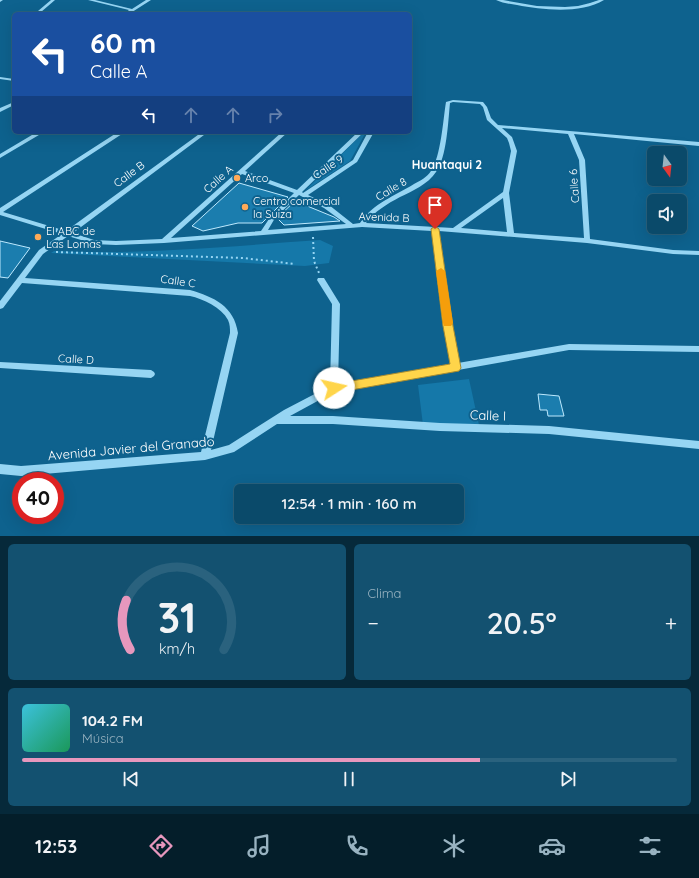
<!DOCTYPE html>
<html lang="es">
<head>
<meta charset="utf-8">
<style>
  :root { --surface:#0a4a6a; --page:#135170; --text:#f1f3f6; --muted:#99b3c1; --line:#2a627e; --accent:#e797bd }
  body { margin:0; font-family:Quicksand,sans-serif; background:var(--page); color:var(--text); height:100vh; display:flex; flex-direction:column; font-size:15px; white-space:nowrap }
  * { box-sizing:border-box; margin:0 }
  p { font-size:13px; color:var(--muted) }
  .icon { flex:none; width:22px; height:22px; fill:none; stroke:currentColor; stroke-width:2; stroke-linecap:round; stroke-linejoin:round }
  .map { position:relative; height:536px; overflow:hidden }
  .side { display:flex; flex-direction:column; gap:8px; padding:8px; background:#06293a; flex:1 }
  .side>* { flex:none }
  .hud { position:absolute; left:12px; top:12px; width:400px; height:122px; border-radius:6px; box-shadow:0 4px 16px #0002,0 0 0 1px var(--line); background:#1a4fa0; color:#fff; overflow:hidden }
  .needle { width:26px; rotate:165deg }
  .tools { position:absolute; left:647px; top:146px; display:grid; gap:8px }
  .tools a { display:grid; place-items:center; width:40px; height:40px; border-radius:6px; background:var(--surface); box-shadow:0 4px 16px #0002,0 0 0 1px var(--line); font-size:20px }
  .speed { position:absolute; left:12px; top:472px; display:flex; gap:8px; font-size:20px; font-weight:700; text-align:center }
  .speed>* { display:grid; place-content:center; width:52px; height:52px; border-radius:50%; background:var(--surface); box-shadow:0 4px 16px #0002,0 0 0 1px var(--line); line-height:1 }
  .speed .limit { border:6px solid #d22; background:#fff; color:#111 }
  .pin { position:absolute; display:grid; place-items:center; width:34px; height:34px; color:#fff; margin:-41px -17px; border-radius:50% 50% 50% 0; rotate:-45deg; box-shadow:0 0 4px #0007 }
  .pin .icon { rotate:45deg }
  .me { position:absolute; width:44px; margin:-22px; rotate:80deg; stroke-linejoin:round; filter:drop-shadow(0 0 3px #0008) }
  .turn { display:flex; align-items:center; gap:14px; height:84px; padding:0 12px; font-size:18px }
  .turn .icon { width:52px; height:52px; stroke-width:2.5 }
  .turn b { display:block; font-size:28px; line-height:34px }
  .lanes { display:flex; align-items:center; height:38px; padding:0 12px; background:#0003; justify-content:center; gap:20px; direction:ltr }
  .lanes .off { opacity:.35 }
  .big { font-size:30px; font-weight:600; line-height:1.1 }
  .side .tile { flex:1; display:flex; flex-direction:column; justify-content:center; gap:6px; min-width:0; padding:0 14px; border-radius:6px; background:var(--page) }
  .side .dial { align-items:center; gap:0 }
  .dial svg { height:104px; overflow:visible; fill:none; stroke:var(--line); stroke-width:7; stroke-linecap:round; text-anchor:middle }
  .dial text { fill:var(--text); stroke:none }
  .song { display:flex; align-items:center; gap:12px }
  .cover { width:48px; height:48px; border-radius:6px; background:linear-gradient(135deg,hsl(190 70% 55%),hsl(150 70% 35%)) }
  .played { height:4px; border-radius:2px; background:linear-gradient(90deg,var(--accent) 70%,var(--line) 70%) }
  .keys { display:flex; justify-content:space-around; direction:ltr }
  .heat { display:flex; justify-content:space-between; align-items:center; font-size:22px; direction:ltr }
  .side .tiles { flex:1; display:grid; gap:8px; grid-template-columns:1fr 1fr }
  .tile:last-child { grid-column:span 2 }
  .trip { position:absolute; left:234px; top:484px; width:230px; height:40px; border-radius:6px; background:var(--surface); box-shadow:0 4px 16px #0002,0 0 0 1px var(--line); font-weight:600; line-height:40px; text-align:center }
  .tabs { display:flex; height:64px; justify-content:space-around; align-items:center; background:#041e2a; color:var(--muted) }
  .tabs .icon { width:28px; height:28px }
  .tabs .active { color:var(--accent) }
  .tabs b { font-size:18px; color:var(--text) }
  .map>svg:first-child { display:block }
  .green { fill:#1578a9 }
  .building { fill:#1b7dae; stroke:#bde9fe }
  .lines { fill:none; stroke-linecap:round; stroke-linejoin:round }
  .path { stroke:#96d5f3; stroke-width:2; stroke-dasharray:2 3; stroke-linecap:butt }
  .minor { fill:#96d5f3; fill-rule:evenodd }
  .route { fill:#ffd54a; stroke:#a68a30 }
  .slow { fill:#f59e0b }
  .poi-dot { fill:#ffaa58; stroke:#0e628e; stroke-width:1.5 }
  .labels { text-anchor:middle; dominant-baseline:central; stroke-width:4; stroke-linejoin:round; paint-order:stroke }
  .street-label { font-size:11px; fill:#fff; stroke:#0e628e }
  .poi-label { font-size:11px; fill:#fff; stroke:#0e628e; text-anchor:start }
  .neighbourhood-label { font-size:12px; font-weight:bold; fill:#fff; stroke:#0e628e }
  .near-street-label { font-size:13px; fill:#fff; stroke:#0e628e }
</style>
</head>
<body>
<div class="map">
<svg width="699" height="536" viewBox="0 0 699 536">
  <rect width="100%" height="100%" fill="#0e628e"/>
  <path class="green" d="M 364,132 L 366,132 L 350,161 L 306,190 Z
    M 320,240 L 333,246 L 329,263 L 305,266 L 51,253 L 54,251 C 142,255 232,246 320,240 Z
    M 469,379 L 479,425 L 423,425 L 418,385 Z"/>
  <path class="building" d="M 239,183 L 288,197 L 262,223 L 238,223 L 203,231 L 192,226 Z
    M 295,201 L 334,217 L 340,221 L 284,225 L 277,218 Z
    M 0,241 L 30,248 L 8,278 L 0,277 Z
    M 538,394 L 559,396 L 564,416 L 548,416 L 547,410 L 540,410 Z"/>
  <g class="lines">
    <path class="path" d="M 313,237 L 314,261 L 319,273
      M 56,252 L 243,258 L 295,264"/>
    <path class="minor" d="M 0,0 L 3,0 L 0,2 Z
      M 51,0 L 55,0 L 41,12 L 41,14 L 37,14 L 38,11 Z
      M 88,0 L 95,0 L 132,9 L 146,0 L 151,0 L 129,14 L 124,14 L 129,10 Z
      M 496,0 L 503,0 L 537,6 L 565,7 L 578,6 L 590,3 L 599,0 L 604,0 C 581,14 543,10 517,5 C 510,4 502,3 496,0 Z
      M 0,77 L 14,79 L 14,81 L 0,79 Z
      M 453,100 L 483,102 L 487,107 L 491,118 L 498,125 L 699,142 L 699,146 L 574,134 L 585,160 L 590,239 L 673,250 L 699,251 L 699,255 L 673,254 L 587,243 L 439,231 L 458,363 L 569,344 L 699,346 L 699,352 L 569,350 L 458,370 L 455,371 L 453,371 L 336,391 L 290,416 L 333,416 L 440,423 L 549,426 L 699,441 L 699,449 L 549,434 L 440,431 L 333,424 L 277,424 L 234,452 L 205,460 L 21,476 L 0,474 L 0,464 L 21,466 L 201,452 L 230,333 C 230,329 230,324 228,320 C 221,307 203,299 190,296 L 22,283 L 3,308 L 0,309 L 0,301 L 39,250 L 62,234 L 0,215 L 0,208 L 118,132 L 125,132 L 3,212 L 66,231 L 202,132 L 208,132 L 73,233 L 94,240 L 116,241 L 162,239 L 282,132 L 288,132 L 245,171 L 297,190 L 358,132 L 364,132 L 302,192 L 303,193 L 353,160 L 368,132 L 374,132 L 357,162 L 308,195 L 329,205 L 353,224 L 360,223 C 373,203 395,196 414,184 C 420,181 427,177 431,171 C 441,156 443,120 446,102 ZM 453,102 L 480,104 L 483,107 L 487,120 L 507,138 L 509,143 L 511,151 L 503,192 L 453,228 L 366,223 C 375,211 387,204 400,197 C 413,191 428,184 436,172 C 447,157 448,122 450,103 ZM 502,128 L 568,134 L 579,160 L 584,238 L 514,233 L 509,193 L 517,151 L 512,137 ZM 242,174 L 294,193 L 271,216 L 261,231 L 171,238 ZM 299,195 L 324,208 L 346,224 L 268,230 L 275,218 ZM 503,198 L 507,232 L 461,228 ZM 362,227 L 432,231 L 444,326 L 450,364 L 338,384 L 340,304 L 324,278 L 318,278 L 317,280 L 332,304 L 330,386 L 284,410 L 229,445 L 211,450 L 238,333 C 234,306 214,297 190,290 L 25,278 L 43,254 L 68,236 L 94,244 L 116,245 L 164,243 Z
      M 14,102 L 14,105 L 0,112 L 0,108 Z
      M 37,132 L 44,132 L 0,158 L 0,154 Z
      M 0,362 L 151,370 L 154,372 L 155,374 L 154,376 L 151,378 L 0,368 Z"/>
  </g>
  <path class="route" d="M 435,226 L 439,229 L 453,326 L 461,368 L 459,371 L 334,393 L 330,392 L 328,388 L 330,385 L 334,384 L 450,364 L 443,326 L 431,229 Z"/>
  <path class="slow" d="M 441,268 L 445,271 L 453,323 L 451,326 L 444,326 L 443,323 L 436,271 Z"/>
  <g class="poi-dot">
    <circle cx="237" cy="178" r="4"/>
    <circle cx="245" cy="207" r="4"/>
    <circle cx="38" cy="237" r="4"/>
  </g>
  <g class="labels">
    <g class="street-label">
      <text transform="translate(328 167) rotate(-34)">Calle 9</text>
      <text transform="translate(129 174) rotate(-37)">Calle B</text>
      <text transform="translate(218 179) rotate(-42)">Calle A</text>
      <text transform="translate(574 186) rotate(-94)">Calle 6</text>
      <text transform="translate(391 189) rotate(-31)">Calle 8</text>
      <text transform="translate(384 217) rotate(2)">Avenida B</text>
      <text transform="translate(178 281) rotate(8)">Calle C</text>
      <text transform="translate(76 359) rotate(3)">Calle D</text>
    </g>
    <g class="poi-label">
      <text x="245" y="178">Arco</text>
      <text x="253" y="201">Centro comercial<tspan x="253" dy="13">la Suiza</tspan></text>
      <text x="46" y="231">El ABC de<tspan x="46" dy="13">Las Lomas</tspan></text>
    </g>
    <g class="neighbourhood-label">
      <text x="447" y="164">Huantaqui 2</text>
    </g>
    <g class="near-street-label">
      <text transform="translate(488 415) rotate(2)">Calle I</text>
      <text transform="translate(131 448) rotate(-5)">Avenida Javier del Granado</text>
    </g>
  </g>
</svg>
<div class="tools">
<a><svg class="needle" viewBox="-14 -14 28 28"><path d="M0-13l5 13h-10z" fill="#e53935"/><path d="M0 13l5-13h-10z" fill="#99b3c1"/></svg></a>
<a><svg class="icon" aria-label="sound" viewBox="0 0 24 24"><path d="M4 9h4l5-4v14l-5-4H4zM17 9q2 3 0 6"/></svg></a>
</div>
<div class="speed"><div class="limit">40</div></div>
<div class="pin" style="left:435px;top:229px;background:#d93025"><svg class="icon" aria-label="arrive" viewBox="0 0 24 24"><path d="M6 21V4h12l-3 4 3 4H6"/></svg></div>
<svg class="me" style="left:334px;top:388px" viewBox="-20 -20 40 40"><circle r="19" fill="#fff"/><path d="M0-13L10 11 0 6-10 11z" fill="#ffd54a"/></svg>
<div class="trip">12:54 · 1 min · 160 m</div>
<div class="hud">
<div class="turn"><svg class="icon" aria-label="left" viewBox="0 0 24 24"><path d="M17 20v-9H6M10 6l-5 5 5 5"/></svg><div><b>60 m</b>Calle A</div></div>
<div class="lanes"><svg class="icon" aria-label="left" viewBox="0 0 24 24"><path d="M17 20v-9H6M10 6l-5 5 5 5"/></svg><svg class="icon off" aria-label="ahead" viewBox="0 0 24 24"><path d="M12 20V5M6 11l6-6 6 6"/></svg><svg class="icon off" aria-label="ahead" viewBox="0 0 24 24"><path d="M12 20V5M6 11l6-6 6 6"/></svg><svg class="icon off" aria-label="right" viewBox="0 0 24 24"><path d="M7 20v-9h11M14 6l5 5-5 5"/></svg></div>
</div>
</div>
<section class="side">
<div class="tiles">
<div class="tile dial"><svg viewBox="0 0 100 80">
<path d="M14 69A42 42 0 1 1 86 69"/>
<path d="M14 69A42 42 0 0 1 11 31" stroke="#e797bd"/>
<text x="50" y="56" font-size="32" font-weight="700">31</text>
<text x="50" y="72" font-size="11">km/h</text>
</svg></div>
<div class="tile"><p>Clima</p>
<div class="heat"><a>−</a><b class="big">20.5°</b><a>+</a></div>
</div>
<div class="tile">
<div class="song"><i class="cover"></i><div><b>104.2 FM</b><p>Música</p></div></div>
<div class="played"></div>
<div class="keys"><svg class="icon" aria-label="previous" viewBox="0 0 24 24"><path d="M18 5L8 12l10 7zM5 5v14"/></svg><svg class="icon" aria-label="pause" viewBox="0 0 24 24"><path d="M8 5v14M16 5v14"/></svg><svg class="icon" aria-label="next" viewBox="0 0 24 24"><path d="M6 5l10 7-10 7zM19 5v14"/></svg></div>
</div>
</div>
</section>
<nav class="tabs">
<b>12:53</b>
<svg class="icon active" aria-label="directions" viewBox="0 0 24 24"><path d="M12 3l9 9-9 9-9-9zM9 14v-3h6M13 9l2 2-2 2"/></svg>
<svg class="icon" aria-label="music" viewBox="0 0 24 24"><path d="M9 18V5l10-2v13"/><circle cx="6" cy="18" r="3"/><circle cx="16" cy="16" r="3"/></svg>
<svg class="icon" aria-label="phone" viewBox="0 0 24 24"><path d="M5 4h4l2 5-3 2q2 4 5 5l2-3 5 2v4C11 20 4 13 5 4z"/></svg>
<svg class="icon" aria-label="climate" viewBox="0 0 24 24"><path d="M12 3v18M4 7l16 10M4 17L20 7"/></svg>
<svg class="icon" aria-label="car" viewBox="0 0 24 24"><path d="M5 17H2v-5l4-1 3-4h7l3 4 3 1v5h-3M9 17h6M6 11h13"/><circle cx="7" cy="17" r="2"/><circle cx="17" cy="17" r="2"/></svg>
<svg class="icon" aria-label="filters" viewBox="0 0 24 24"><path d="M4 7h16M4 17h16"/><circle cx="9" cy="7" r="2"/><circle cx="15" cy="17" r="2"/></svg>
</nav>
</body>
</html>
